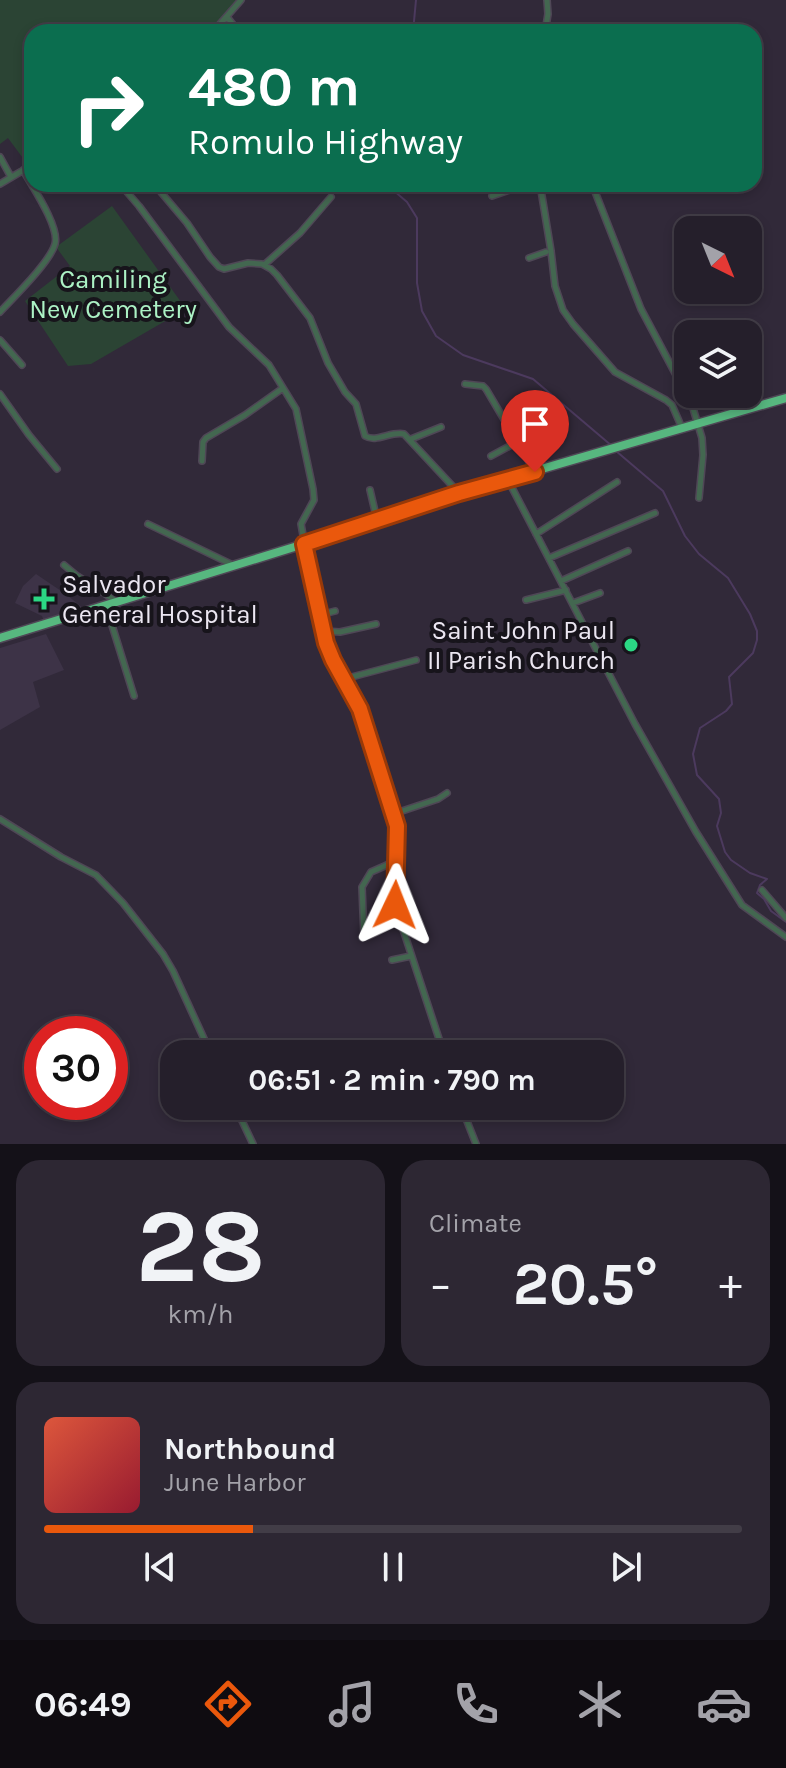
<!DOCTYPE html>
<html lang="en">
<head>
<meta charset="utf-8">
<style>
  :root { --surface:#251f2b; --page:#2d2733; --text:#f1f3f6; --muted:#a3a2a9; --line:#423d47; --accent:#ea580c }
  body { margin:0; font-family:Karla,sans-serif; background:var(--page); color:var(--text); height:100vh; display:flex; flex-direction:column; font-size:30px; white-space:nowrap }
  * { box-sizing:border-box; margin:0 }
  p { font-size:26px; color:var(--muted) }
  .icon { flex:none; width:44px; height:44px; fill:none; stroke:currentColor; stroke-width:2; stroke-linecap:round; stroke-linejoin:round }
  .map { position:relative; height:1144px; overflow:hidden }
  .sheet { display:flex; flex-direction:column; gap:16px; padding:16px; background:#141118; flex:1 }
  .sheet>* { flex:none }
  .banner { position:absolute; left:24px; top:24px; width:738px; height:168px; border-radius:24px; box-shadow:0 4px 12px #0003,0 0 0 2px var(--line); background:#0b6e4f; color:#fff; overflow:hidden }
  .needle { width:52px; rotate:137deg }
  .tools { position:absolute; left:674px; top:216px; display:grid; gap:16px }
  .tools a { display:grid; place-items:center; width:88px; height:88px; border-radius:16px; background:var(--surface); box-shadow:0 4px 12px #0003,0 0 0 2px var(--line); font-size:40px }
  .speed { position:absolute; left:24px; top:1016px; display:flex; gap:16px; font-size:40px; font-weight:700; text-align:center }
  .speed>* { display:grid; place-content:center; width:104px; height:104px; border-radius:50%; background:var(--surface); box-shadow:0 4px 12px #0003,0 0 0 2px var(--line); line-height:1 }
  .speed .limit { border:12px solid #d22; background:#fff; color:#111 }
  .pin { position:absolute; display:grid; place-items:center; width:68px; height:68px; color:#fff; margin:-82px -34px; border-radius:50% 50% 50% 0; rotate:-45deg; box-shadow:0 0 8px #0007 }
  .pin .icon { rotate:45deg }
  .me { position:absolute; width:88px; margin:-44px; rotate:2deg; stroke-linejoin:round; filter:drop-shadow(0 0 6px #0008) }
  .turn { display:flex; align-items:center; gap:28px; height:168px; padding:0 32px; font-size:36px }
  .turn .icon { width:104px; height:104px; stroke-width:2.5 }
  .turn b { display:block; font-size:56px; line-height:68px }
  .big { font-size:60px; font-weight:700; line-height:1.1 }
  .sheet .card { flex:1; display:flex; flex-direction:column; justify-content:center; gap:12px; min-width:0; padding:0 28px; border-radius:24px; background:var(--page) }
  .sheet .dial { align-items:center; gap:0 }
  .dial b { font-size:104px; line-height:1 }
  .song { display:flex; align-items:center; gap:24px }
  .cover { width:96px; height:96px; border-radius:12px; background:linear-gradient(135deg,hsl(10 70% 55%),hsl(350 70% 35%)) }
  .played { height:8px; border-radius:4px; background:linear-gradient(90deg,var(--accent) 30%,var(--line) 30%) }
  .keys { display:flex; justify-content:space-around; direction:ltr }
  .heat { display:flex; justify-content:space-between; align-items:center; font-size:44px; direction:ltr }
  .sheet .tiles { flex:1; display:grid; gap:16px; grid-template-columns:1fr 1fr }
  .card:last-child { grid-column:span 2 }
  .trip { position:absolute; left:160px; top:1040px; width:464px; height:80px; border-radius:24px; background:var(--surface); box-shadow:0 4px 12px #0003,0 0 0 2px var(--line); font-weight:700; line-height:80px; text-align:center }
  .tabs { display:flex; height:128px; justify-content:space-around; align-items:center; background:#0f0c11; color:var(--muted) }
  .tabs .icon { width:56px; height:56px }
  .tabs .selected { color:var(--accent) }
  .tabs b { font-size:36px; color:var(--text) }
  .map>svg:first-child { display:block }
  .built { fill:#3d3347 }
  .green { fill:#2b4434 }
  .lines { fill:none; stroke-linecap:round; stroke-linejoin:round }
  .stream { stroke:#4c3a5e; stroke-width:2 }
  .minor-casing { stroke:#4f4756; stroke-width:8 }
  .highway-casing { stroke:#4f4756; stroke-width:11 }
  .minor { stroke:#436750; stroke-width:5 }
  .highway { stroke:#57b77f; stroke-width:8 }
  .route-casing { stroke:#983908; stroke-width:20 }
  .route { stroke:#ea580c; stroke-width:14 }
  .poi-dot { fill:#2bd884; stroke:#17141b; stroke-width:3 }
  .labels { text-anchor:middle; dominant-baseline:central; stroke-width:8; stroke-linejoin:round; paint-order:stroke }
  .park-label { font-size:26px; fill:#acf2c5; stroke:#17141b }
  .poi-label { font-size:26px; fill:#ebe6f1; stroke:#17141b; text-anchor:start }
</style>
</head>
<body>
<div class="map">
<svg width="786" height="1144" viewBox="0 0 786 1144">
  <rect width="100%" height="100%" fill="#312939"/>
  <path class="built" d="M 36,574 L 67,595 L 84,609 L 44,622 L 42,616 L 15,603 L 23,586 Z
    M 46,634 L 64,670 L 33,682 L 40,707 L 0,730 L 0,648 Z"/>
  <path class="green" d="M 0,0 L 238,0 L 230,11 L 207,32 L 32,32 L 32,163 L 28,165 L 8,138 L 0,144 Z
    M 112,206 L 186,309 L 91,364 L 68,366 L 25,301 L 70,266 L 56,247 Z"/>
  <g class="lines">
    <path class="stream" d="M 413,32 L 416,0
      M 386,184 L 407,202 L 417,218 L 417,283 L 422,311 L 436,336 L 463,355 L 533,379 L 612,446
      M 616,451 L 663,491 L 685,536 L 699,554 L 728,578 L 750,614 L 757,631 L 757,640 L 753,653 L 729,677 L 732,704 L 726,711 L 700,728 L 693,754 L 697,775 L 719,799 L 721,813 L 717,826 L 725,852 L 731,860 L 750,873 L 767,879 L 760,885 L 757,893 L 764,899 L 771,911 L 786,922"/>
    <g class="minor-casing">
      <path id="minor" d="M 227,17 L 239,32
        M 213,32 L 241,0
        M 545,32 L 548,14 L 547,0
        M 0,157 L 11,177
        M 0,184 L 32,165
        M 120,184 L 139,206 L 229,327 L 269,365 L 296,409 L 313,489 L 314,500 L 301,524 L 310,574 L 330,653 L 360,709 L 397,826 L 395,905 L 444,1054
        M 154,184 L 187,223 L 210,257 L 219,267 L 224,269 L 248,263 L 262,264 L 271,269 L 277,275 L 310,318 L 328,363 L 345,392 L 356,404 L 365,436 C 376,443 391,431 404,434 L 459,493
        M 540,184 L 551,251 L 555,286 L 563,310 L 573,324 L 615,372 L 666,400 L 672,405 L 682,428
        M 592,184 L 641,309 L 692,405 L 702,438 L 703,455 L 699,498
        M 492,196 L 527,184
        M 529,258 L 546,252
        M 264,265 L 300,233 L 331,197
        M 0,312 C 14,297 50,262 55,244 C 60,227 32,186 23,170
        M 0,340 L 22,365
        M 465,384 L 483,386 L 486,389 L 535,472
        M 0,394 L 29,435 L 57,469
        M 511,432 L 547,406
        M 411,439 L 441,427
        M 491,456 L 517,442
        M 202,461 L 203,442 L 206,438 L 245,415 L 283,388
        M 508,480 L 635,724 L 696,832 L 742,905 L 786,937
        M 370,490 L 377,520
        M 148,524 L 233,565
        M 536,534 L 617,482
        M 549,558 L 655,513
        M 64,565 L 76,575 L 116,601
        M 561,581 L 628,551
        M 526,600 L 566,590
        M 573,603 L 600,593
        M 106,606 L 134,696
        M 320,615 L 335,611
        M 323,631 L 340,632 L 376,624
        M 344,679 L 416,660
        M 393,814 L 438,799 L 447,793
        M 0,819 L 61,857 L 96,875 L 123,903 L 163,954 L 173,971 L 211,1054
        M 762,890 L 786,918
        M 364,937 L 362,887 L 371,872 L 396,861
        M 392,960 L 411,956
        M 235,1106 L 253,1144
        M 461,1106 L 476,1144"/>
    </g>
    <g class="highway-casing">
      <path id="highway" d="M 0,638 L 304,544 L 459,493 L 786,398"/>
    </g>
    <use href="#minor" class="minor"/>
    <use href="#highway" class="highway"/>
  </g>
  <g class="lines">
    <g class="route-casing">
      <path id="route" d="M 395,905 L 397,826 L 360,709 L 333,660 L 326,643 L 304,544 L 459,493 L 535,472"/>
    </g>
    <use href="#route" class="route"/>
  </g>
  <g class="poi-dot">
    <path d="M40 587h8v8h8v8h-8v8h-8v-8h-8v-8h8z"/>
    <circle cx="631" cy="645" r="8"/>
  </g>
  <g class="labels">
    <g class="park-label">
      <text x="113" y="279">Camiling<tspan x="113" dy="30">New Cemetery</tspan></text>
    </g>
    <g class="poi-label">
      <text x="62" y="584">Salvador<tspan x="62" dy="30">General Hospital</tspan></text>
      <text x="615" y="630" text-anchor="end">Saint John Paul<tspan x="615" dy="30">II Parish Church</tspan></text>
    </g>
  </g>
</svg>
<div class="tools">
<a><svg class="needle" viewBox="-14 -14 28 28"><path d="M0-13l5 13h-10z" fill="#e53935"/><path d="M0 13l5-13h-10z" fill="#a3a2a9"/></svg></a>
<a><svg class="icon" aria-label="layers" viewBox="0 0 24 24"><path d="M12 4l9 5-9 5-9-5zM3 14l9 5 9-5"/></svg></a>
</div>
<div class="speed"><div class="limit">30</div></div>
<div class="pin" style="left:535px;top:472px;background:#d93025"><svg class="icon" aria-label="arrive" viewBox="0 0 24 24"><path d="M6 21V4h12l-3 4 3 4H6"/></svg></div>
<svg class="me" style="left:395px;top:905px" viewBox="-20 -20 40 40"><path d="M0-17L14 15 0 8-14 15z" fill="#ea580c" stroke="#fff" stroke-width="4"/></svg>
<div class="trip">06:51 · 2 min · 790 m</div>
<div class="banner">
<div class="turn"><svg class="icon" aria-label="right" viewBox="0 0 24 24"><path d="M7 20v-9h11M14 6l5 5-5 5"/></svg><div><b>480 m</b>Romulo Highway</div></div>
</div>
</div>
<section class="sheet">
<div class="tiles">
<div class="card dial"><b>28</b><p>km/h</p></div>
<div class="card"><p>Climate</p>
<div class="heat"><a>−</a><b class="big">20.5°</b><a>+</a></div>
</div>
<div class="card">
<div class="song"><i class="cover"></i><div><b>Northbound</b><p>June Harbor</p></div></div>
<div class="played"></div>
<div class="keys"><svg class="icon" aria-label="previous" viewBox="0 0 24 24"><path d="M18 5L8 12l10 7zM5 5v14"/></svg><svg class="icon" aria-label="pause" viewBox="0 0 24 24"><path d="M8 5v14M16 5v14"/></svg><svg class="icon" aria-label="next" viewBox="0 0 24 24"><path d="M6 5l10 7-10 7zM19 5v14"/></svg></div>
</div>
</div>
</section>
<nav class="tabs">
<b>06:49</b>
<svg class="icon selected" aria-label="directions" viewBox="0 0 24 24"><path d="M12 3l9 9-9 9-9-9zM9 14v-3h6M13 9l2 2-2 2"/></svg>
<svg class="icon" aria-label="music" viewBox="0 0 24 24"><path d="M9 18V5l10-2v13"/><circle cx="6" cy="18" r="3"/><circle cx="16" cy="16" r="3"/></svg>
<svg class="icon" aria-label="phone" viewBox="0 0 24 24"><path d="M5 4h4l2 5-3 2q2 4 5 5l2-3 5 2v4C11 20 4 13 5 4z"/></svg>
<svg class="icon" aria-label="climate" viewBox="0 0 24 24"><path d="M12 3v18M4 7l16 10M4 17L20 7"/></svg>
<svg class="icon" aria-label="car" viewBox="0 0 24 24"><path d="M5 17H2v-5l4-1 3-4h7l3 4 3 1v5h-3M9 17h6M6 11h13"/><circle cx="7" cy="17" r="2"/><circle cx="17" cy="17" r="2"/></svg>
</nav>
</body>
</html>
